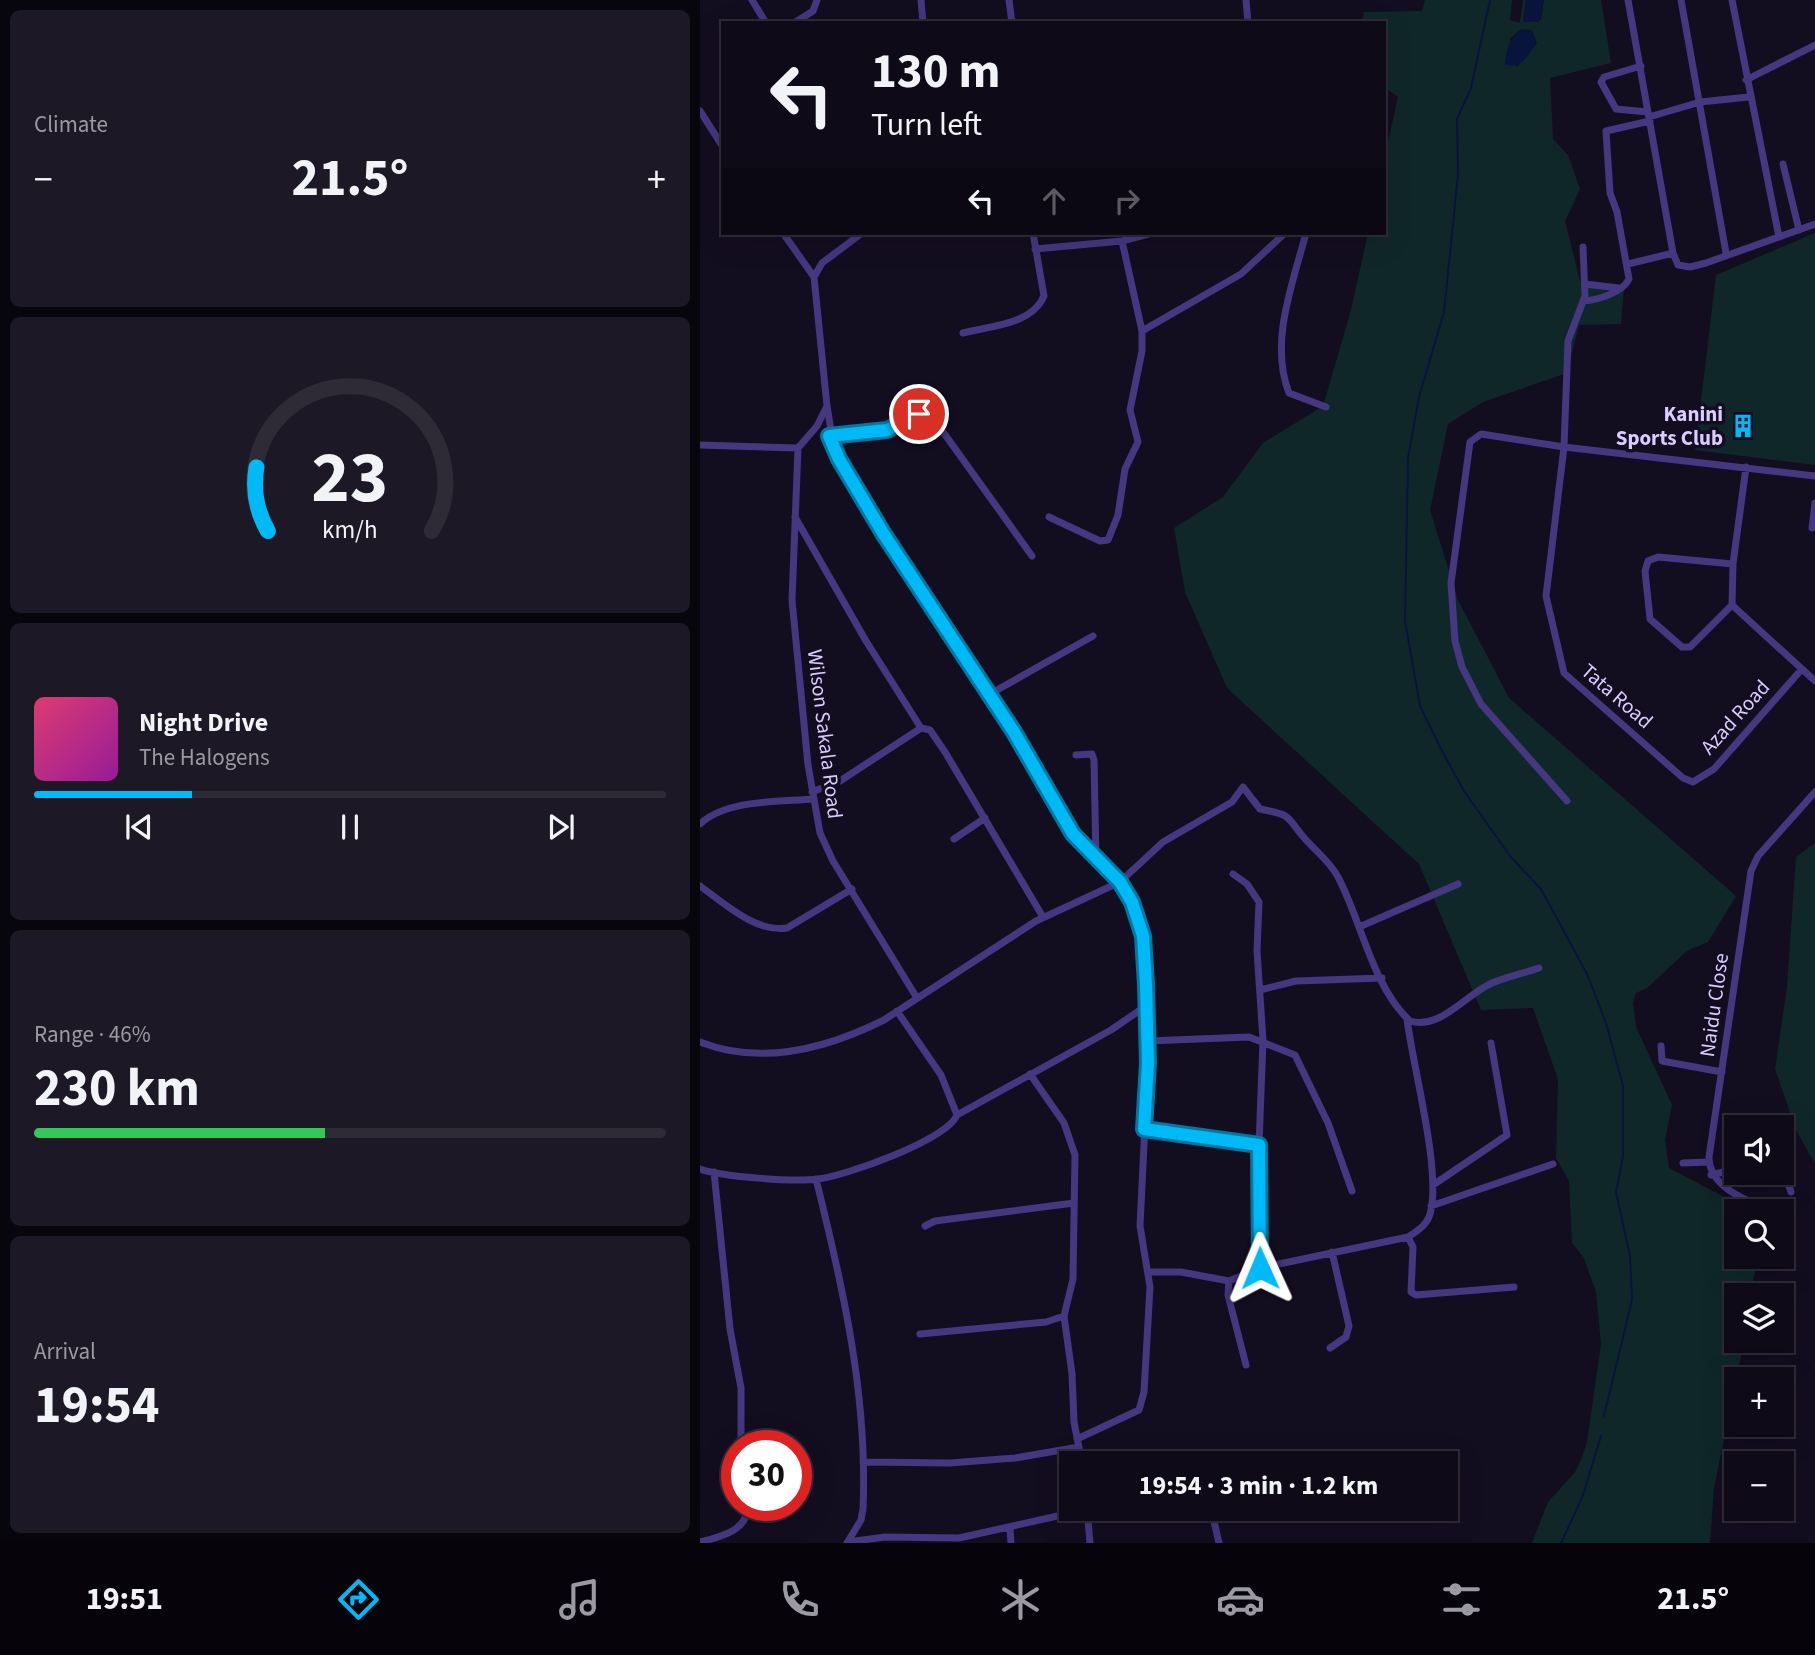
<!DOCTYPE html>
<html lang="en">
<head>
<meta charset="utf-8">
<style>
  :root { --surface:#0e0a18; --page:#1c1825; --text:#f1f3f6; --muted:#9b9aa2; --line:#2e2b37; --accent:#00b9f7 }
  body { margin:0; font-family:"Source Sans 3",sans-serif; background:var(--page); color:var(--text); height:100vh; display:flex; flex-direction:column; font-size:26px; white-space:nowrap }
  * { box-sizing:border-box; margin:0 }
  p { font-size:23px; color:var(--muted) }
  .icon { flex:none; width:38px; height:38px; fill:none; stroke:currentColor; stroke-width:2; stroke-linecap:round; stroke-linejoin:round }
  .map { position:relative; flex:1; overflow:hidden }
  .drawer { display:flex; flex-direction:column; gap:10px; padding:10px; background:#08060d; width:700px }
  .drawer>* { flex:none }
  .hud { position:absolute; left:21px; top:21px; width:665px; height:214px; border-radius:0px; box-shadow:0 7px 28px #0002,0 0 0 2px var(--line); background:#0e0a18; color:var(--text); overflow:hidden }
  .tools { position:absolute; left:1024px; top:1115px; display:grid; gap:14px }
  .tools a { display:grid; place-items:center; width:70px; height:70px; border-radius:0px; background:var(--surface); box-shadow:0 7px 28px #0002,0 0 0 2px var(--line); font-size:35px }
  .speed { position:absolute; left:21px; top:1430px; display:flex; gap:14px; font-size:35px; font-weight:700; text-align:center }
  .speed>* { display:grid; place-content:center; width:91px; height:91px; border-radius:50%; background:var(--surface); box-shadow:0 7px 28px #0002,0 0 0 2px var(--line); line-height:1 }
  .speed .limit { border:10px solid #d22; background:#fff; color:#111 }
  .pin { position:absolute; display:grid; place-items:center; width:60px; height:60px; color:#fff; margin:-30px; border:4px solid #fff; border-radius:50%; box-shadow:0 2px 7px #0007 }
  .me { position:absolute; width:77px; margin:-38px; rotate:359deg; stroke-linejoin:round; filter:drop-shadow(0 0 5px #0008) }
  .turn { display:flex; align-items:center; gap:24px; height:147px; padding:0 35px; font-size:32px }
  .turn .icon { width:91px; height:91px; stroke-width:2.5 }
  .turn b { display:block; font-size:49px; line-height:60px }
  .lanes { display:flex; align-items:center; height:66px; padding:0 35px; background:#0003; justify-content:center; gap:35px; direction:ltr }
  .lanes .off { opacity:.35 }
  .big { font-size:52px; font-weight:700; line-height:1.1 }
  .drawer .widget { flex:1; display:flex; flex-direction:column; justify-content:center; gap:10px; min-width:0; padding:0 24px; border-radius:10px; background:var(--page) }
  .drawer .dial { align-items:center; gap:0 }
  .dial svg { height:182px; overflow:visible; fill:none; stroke:var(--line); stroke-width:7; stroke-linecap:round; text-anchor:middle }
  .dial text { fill:var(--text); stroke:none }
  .song { display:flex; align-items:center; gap:21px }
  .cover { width:84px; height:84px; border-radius:10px; background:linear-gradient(135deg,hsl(340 70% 55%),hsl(300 70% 35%)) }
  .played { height:7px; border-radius:4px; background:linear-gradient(90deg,var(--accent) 25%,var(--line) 25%) }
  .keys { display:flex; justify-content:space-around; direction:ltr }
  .heat { display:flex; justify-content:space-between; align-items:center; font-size:38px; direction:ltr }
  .charge { height:10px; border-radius:5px; background:linear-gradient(90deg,#34c759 46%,var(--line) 0) }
  .trip { position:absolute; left:359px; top:1451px; width:399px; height:70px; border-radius:0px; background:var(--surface); box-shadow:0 7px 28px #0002,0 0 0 2px var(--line); font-weight:700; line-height:70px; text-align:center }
  .tab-bar { display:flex; height:112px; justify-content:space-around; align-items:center; background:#06040a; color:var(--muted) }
  .tab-bar .icon { width:49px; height:49px }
  .tab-bar .current { color:var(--accent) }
  .tab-bar b { font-size:32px; color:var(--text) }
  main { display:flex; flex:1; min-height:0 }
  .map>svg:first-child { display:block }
  .green { fill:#10272a; fill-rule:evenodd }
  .water { fill:#09143d }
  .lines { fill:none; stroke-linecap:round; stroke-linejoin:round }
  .stream { stroke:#09143d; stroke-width:2 }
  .minor { stroke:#453780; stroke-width:7 }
  .route-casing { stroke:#0078a1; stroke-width:18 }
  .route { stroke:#00b9f7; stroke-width:12 }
  .labels { text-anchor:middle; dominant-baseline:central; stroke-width:7; stroke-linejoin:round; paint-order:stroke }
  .poi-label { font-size:21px; font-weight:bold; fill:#daccff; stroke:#130d20; text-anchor:end }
  .street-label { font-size:21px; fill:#daccff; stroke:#130d20 }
</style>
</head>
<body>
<main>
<section class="drawer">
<div class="widget"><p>Climate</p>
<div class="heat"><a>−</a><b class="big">21.5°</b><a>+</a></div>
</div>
<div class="widget dial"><svg viewBox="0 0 100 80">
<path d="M14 69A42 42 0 1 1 86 69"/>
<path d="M14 69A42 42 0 0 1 9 41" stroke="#00b9f7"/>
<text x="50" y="56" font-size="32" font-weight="700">23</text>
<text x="50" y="72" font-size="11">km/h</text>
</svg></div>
<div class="widget">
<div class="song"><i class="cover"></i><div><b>Night Drive</b><p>The Halogens</p></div></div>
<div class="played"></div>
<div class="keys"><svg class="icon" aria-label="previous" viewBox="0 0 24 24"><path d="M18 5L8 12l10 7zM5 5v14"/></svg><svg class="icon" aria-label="pause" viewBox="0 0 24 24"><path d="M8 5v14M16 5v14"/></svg><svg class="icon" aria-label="next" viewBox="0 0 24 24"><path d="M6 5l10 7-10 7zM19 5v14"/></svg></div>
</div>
<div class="widget"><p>Range · 46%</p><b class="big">230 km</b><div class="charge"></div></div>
<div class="widget"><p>Arrival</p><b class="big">19:54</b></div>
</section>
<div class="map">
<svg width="1115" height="1543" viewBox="0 0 1115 1543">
  <rect width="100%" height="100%" fill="#130d20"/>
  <path class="green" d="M 725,0 L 812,0 L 810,20 L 820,23 L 823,0 L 826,0 L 823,21 L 826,22 L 841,20 L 844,0 L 901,0 L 911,63 L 850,78 L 853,139 L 868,155 L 880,189 L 865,221 L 880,281 L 924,286 L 921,324 L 879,325 L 867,373 L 783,402 L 748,424 L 730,510 L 758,600 L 809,698 L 1036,896 L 1008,942 L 987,951 L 947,988 L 936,993 L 933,1003 L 936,1027 L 972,1105 L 965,1140 L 969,1168 L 1051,1211 L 1036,1211 L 1036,1256 L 1058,1257 L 1050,1295 L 1036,1295 L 1036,1340 L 1044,1341 L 1043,1347 L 1014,1488 L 1010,1543 L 832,1543 L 848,1502 L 875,1472 L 881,1460 L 887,1442 L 901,1344 L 896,1292 L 884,1258 L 872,1243 L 869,1181 L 856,1158 L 858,1079 L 833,1008 L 781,1010 L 719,864 L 527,688 L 485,592 L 474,528 L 523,497 L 563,443 L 623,406 L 650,314 L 668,233 L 684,233 L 684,159 L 698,97 L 684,87 L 684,23 L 662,23 L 664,12 L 722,11 ZM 821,29 L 837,43 L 817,67 L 810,39 Z
    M 1115,233 L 1115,465 L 995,450 L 1016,275 Z
    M 1115,843 L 1115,1164 L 1096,1130 L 1075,1069 L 1087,987 L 1096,857 Z"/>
  <path class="water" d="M 826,0 L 844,0 L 839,22 L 824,22 Z
    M 821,29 L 832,30 L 837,43 C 828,55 821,71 805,64 C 807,47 809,41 821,29 Z"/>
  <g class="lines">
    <path class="stream" d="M 790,0 L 771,88 L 757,119 L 758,174 L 744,312 L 719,397 L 708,458 L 705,621 L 720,706 L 741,749 L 764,791 L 810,856 L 841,889 L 887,974 L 906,1023 L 923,1086 L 923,1156 L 916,1192 L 930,1256 L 932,1300 L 904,1416
      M 861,1543 L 882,1498 L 901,1436"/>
    <path class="minor" d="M 52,0 L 66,23
      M 221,0 L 223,23
      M 309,0 L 312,23
      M 546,0 L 548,23
      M 928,0 L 973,253 L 978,265 L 990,267 L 1006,263 L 1115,224
      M 981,0 L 1026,253
      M 1032,0 L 1079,237
      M 94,23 L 113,11 L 117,0
      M 941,66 L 904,77 L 901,82 L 916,109 L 948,112
      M 1046,80 L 1115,45
      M 0,111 L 23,147
      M 949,117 L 1000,102 L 1049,97
      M 1083,164 L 1099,230
      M 83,233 L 114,277
      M 606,233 C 593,283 569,342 589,393 L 626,407
      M 883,247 L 885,296 L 868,341 L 864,447 L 846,596 L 864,673 L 983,778 L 993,782 L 1014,769 L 1101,670
      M 335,249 L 422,241 L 452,233
      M 928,264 L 973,253
      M 885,284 L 919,288
      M 883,301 C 898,300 922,293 929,279 L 917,212 L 910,193 L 906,131 L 950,121
      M 442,331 L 541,274 L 585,233
      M 263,333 C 289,326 332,325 344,296 L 333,233
      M 127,406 L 134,448 L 163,500 L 314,732 L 373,834 L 420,882 L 438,916 L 446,985 L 448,1063 L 440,1226 L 450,1287 L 444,1392 L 439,1410 L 377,1439
      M 129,436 L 187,431 L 220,414 L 231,415 L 332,556
      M 0,445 L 98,448 L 117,426 L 127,406 L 114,277 L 122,263 L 162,233
      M 98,448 L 92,600 L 108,765 L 120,833 L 133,861 L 217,998
      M 1046,467 L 1033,564 L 1032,605 L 1115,681
      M 95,517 L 166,641 L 221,728 L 230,730 L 245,752 L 343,917
      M 349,517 L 400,541 L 408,540 L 418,515 L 425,469 L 438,442 L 430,410 L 442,351 L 442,331 L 422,241
      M 1112,528 L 1115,503
      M 1032,605 L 990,647 L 982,647 L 950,619 L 945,571 L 948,561 L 958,557 L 1033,564
      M 288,695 L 393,636
      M 376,755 L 392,754 L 394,760 L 396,860
      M 112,792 L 140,781 L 221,728
      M 867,801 L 781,704 L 762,667 L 755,641 L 751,583 L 770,442 L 781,434 L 864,447 L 1115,476
      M 0,824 C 27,799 79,802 114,799
      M 254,839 L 285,818
      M 533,874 L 547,884 L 559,902 L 557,951 L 563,1040 L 559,1145 L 560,1268
      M 0,886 C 24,903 56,933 87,928 L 152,889
      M 659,927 L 758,884
      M 560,990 L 596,981 L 682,978
      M 197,1011 L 241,1075 L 257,1115
      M 447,1041 L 549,1037 L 595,1055 L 628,1123 L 652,1191
      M 0,1042 C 61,1066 128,1048 184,1020 L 336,921 L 420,882 L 463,842 L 532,802 L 543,787 L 560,809 C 595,816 584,815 606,840 C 617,852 631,863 638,877 C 661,920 673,988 710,1021 C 741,1030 766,994 792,983 C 807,977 824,973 839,968
      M 961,1046 L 962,1061 L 1022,1072
      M 330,1074 L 364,1123 L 375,1155 L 373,1279 L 364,1316 L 372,1374 L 374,1422 L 382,1463
      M 444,1129 L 559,1145
      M 983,1163 L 1008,1162
      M 1082,1166 L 1091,1192
      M 0,1169 C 24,1177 92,1182 118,1179 C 145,1176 247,1140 257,1115 L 411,1030 L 446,1006
      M 14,1172 L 30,1329 L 41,1388 L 41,1446
      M 1011,1175 L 1036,1169
      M 116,1179 C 143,1287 168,1397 163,1509 L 161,1520 L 147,1543
      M 733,1185 L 807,1135 L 791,1043
      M 731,1206 L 853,1164
      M 1073,1211 C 1048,1201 1009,1188 1009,1157 L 1051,871 L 1058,856 L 1115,792
      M 1082,1215 L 1092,1220
      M 225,1226 L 235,1221 L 374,1203
      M 708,1237 L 713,1247 L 711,1292 L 716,1295 L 814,1287
      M 449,1272 L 481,1272 L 529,1281 L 560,1268 L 708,1237 C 717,1231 727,1225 730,1214 C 742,1172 713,1068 707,1019
      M 529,1281 L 528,1295 L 546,1365
      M 220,1334 L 346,1322 L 364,1316
      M 630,1348 L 646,1337 L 649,1326 L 632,1252
      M 163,1462 L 250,1463 L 315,1458 L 379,1447
      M 387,1508 L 390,1543
      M 511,1508 L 519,1543
      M 310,1529 L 311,1543
      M 0,1542 C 20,1537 50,1530 47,1505
      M 148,1542 L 185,1537 L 259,1538 L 393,1508"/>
  </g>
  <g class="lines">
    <g class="route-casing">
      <path id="route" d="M 219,414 L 187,430 L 129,436 L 139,459 L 183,533 L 314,732 L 373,834 L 420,882 L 432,902 L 443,936 L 446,985 L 448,1063 L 444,1129 L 559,1145 L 560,1268"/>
    </g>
    <use href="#route" class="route"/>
  </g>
  <defs>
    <g id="building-bare" transform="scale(1.89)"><path d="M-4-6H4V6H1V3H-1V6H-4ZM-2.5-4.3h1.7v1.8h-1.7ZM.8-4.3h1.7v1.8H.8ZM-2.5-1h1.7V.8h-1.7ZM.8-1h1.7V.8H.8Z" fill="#00b9f7" stroke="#130d20" stroke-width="2.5" paint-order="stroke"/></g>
  </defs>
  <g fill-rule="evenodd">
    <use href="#building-bare" x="1043" y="426"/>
  </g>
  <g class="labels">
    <g class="poi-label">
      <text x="1023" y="414">Kanini<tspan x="1023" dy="24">Sports Club</tspan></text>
    </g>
    <g class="street-label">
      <text transform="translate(917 696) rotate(41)">Tata Road</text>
      <text transform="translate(1035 717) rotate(-48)">Azad Road</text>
      <text transform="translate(125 734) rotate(83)">Wilson Sakala Road</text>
      <text transform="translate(1014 1005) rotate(-82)">Naidu Close</text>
    </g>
  </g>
</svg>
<div class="tools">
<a><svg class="icon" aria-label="sound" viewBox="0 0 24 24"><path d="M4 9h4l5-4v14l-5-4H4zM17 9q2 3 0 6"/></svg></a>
<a><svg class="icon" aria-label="search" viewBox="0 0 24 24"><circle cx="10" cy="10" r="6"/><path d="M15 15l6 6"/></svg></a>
<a><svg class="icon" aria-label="layers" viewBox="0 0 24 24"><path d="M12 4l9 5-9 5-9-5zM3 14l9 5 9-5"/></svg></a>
<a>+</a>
<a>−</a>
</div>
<div class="speed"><div class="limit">30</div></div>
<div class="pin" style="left:219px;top:414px;background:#d93025"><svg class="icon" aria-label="arrive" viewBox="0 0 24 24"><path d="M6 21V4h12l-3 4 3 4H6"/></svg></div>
<svg class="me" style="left:560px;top:1268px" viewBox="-20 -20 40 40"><path d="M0-17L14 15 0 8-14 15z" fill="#00b9f7" stroke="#fff" stroke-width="4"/></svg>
<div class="trip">19:54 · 3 min · 1.2 km</div>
<div class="hud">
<div class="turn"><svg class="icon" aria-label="left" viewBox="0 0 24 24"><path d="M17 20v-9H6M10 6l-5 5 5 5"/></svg><div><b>130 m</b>Turn left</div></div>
<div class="lanes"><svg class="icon" aria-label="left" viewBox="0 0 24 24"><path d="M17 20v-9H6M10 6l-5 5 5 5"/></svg><svg class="icon off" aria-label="ahead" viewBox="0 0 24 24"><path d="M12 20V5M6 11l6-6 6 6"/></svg><svg class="icon off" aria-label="right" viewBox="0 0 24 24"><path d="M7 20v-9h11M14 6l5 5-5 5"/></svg></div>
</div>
</div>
</main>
<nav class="tab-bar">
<b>19:51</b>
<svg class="icon current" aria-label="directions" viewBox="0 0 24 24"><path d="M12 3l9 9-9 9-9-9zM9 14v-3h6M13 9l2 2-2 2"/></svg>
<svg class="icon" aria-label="music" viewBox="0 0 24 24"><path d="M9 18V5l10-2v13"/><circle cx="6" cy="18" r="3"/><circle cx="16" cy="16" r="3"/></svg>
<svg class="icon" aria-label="phone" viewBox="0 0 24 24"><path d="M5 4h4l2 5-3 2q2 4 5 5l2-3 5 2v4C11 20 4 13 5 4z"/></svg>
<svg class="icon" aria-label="climate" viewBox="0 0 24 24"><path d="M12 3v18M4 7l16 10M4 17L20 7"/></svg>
<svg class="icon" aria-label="car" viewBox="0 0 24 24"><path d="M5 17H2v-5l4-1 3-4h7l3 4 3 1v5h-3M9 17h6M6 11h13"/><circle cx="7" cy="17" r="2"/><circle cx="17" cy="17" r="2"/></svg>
<svg class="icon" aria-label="filters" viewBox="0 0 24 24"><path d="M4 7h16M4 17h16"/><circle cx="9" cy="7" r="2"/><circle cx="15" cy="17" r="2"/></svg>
<b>21.5°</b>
</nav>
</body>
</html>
